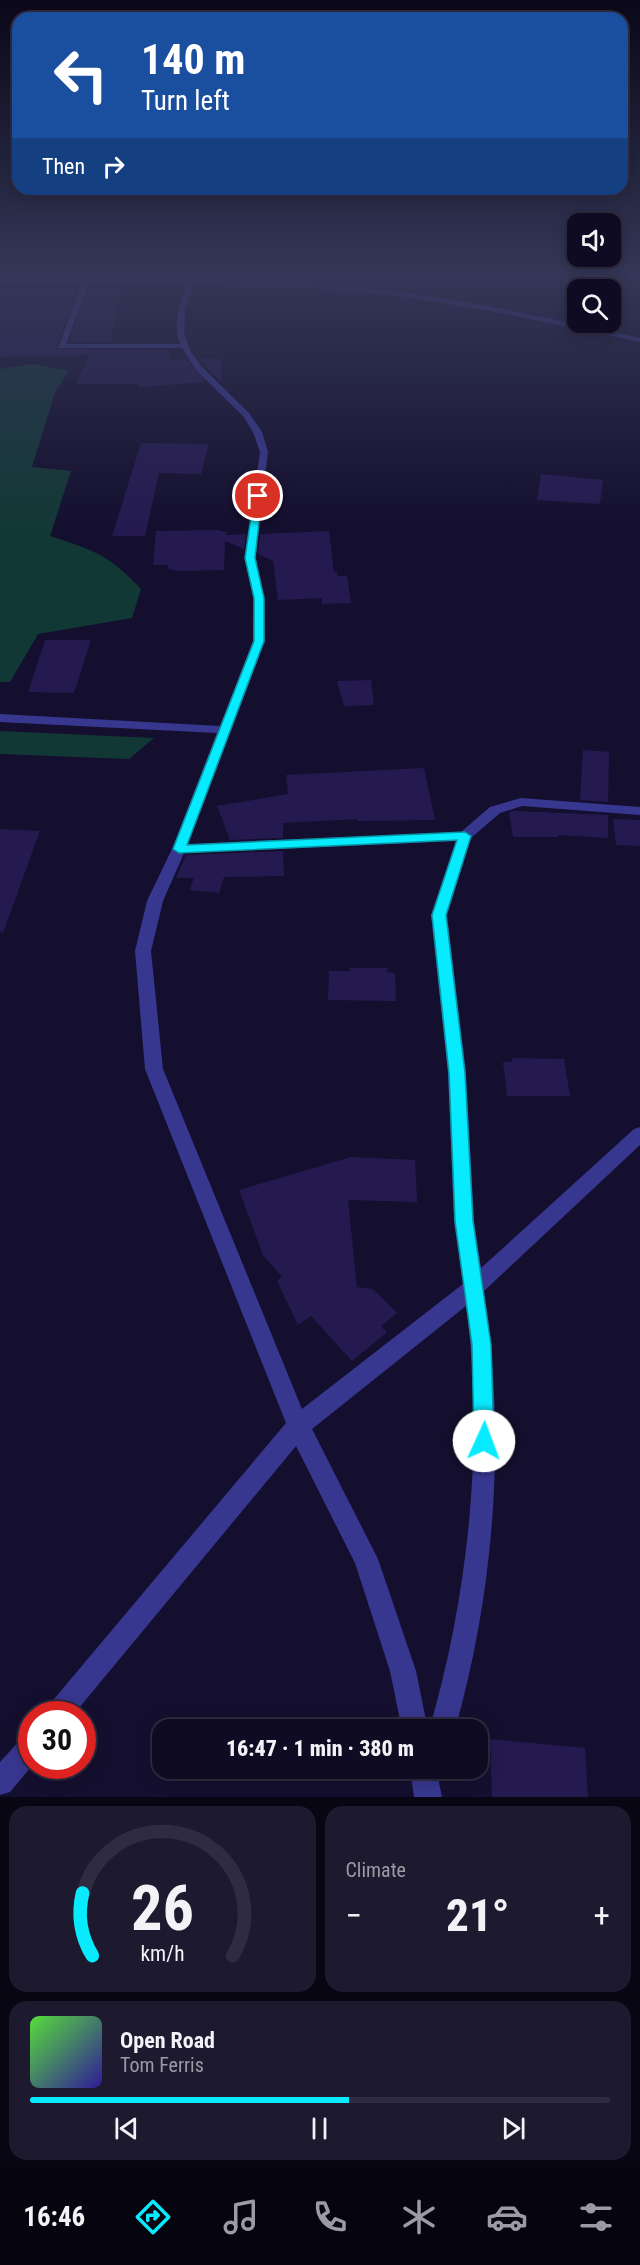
<!DOCTYPE html>
<html lang="en">
<head>
<meta charset="utf-8">
<style>
  :root { --surface:#0f0b22; --page:#1d192f; --text:#f1f3f6; --muted:#9b9ba5; --line:#2f2b40; --accent:#08ebff }
  body { margin:0; font-family:"Roboto Condensed",sans-serif; background:var(--page); color:var(--text); height:100vh; display:flex; flex-direction:column; font-size:22px; white-space:nowrap }
  * { box-sizing:border-box; margin:0 }
  p { font-size:20px; color:var(--muted) }
  .icon { flex:none; width:33px; height:33px; fill:none; stroke:currentColor; stroke-width:2; stroke-linecap:round; stroke-linejoin:round }
  .map { position:relative; height:1797px; overflow:hidden }
  .side { display:flex; flex-direction:column; gap:9px; padding:9px; background:#080613; flex:1 }
  .side>* { flex:none }
  .guide { position:absolute; left:12px; top:12px; width:616px; height:183px; border-radius:18px; box-shadow:0 3px 15px #0003,0 0 0 2px var(--line); background:#1a4fa0; color:#fff; overflow:hidden }
  .fabs { position:absolute; left:567px; top:213px; display:grid; gap:12px }
  .fabs a { display:grid; place-items:center; width:54px; height:54px; border-radius:12px; background:var(--surface); box-shadow:0 3px 15px #0003,0 0 0 2px var(--line); font-size:30px }
  .speed { position:absolute; left:18px; top:1701px; display:flex; gap:12px; font-size:30px; font-weight:700; text-align:center }
  .speed>* { display:grid; place-content:center; width:78px; height:78px; border-radius:50%; background:var(--surface); box-shadow:0 3px 15px #0003,0 0 0 2px var(--line); line-height:1 }
  .speed .limit { border:9px solid #d22; background:#fff; color:#111 }
  .pin { position:absolute; display:grid; place-items:center; width:51px; height:51px; color:#fff; margin:-26px; border:3px solid #fff; border-radius:50%; box-shadow:0 2px 6px #0007 }
  .me { position:absolute; width:66px; margin:-33px; rotate:2deg; stroke-linejoin:round; filter:drop-shadow(0 0 4px #0008) }
  .turn { display:flex; align-items:center; gap:21px; height:126px; padding:0 30px; font-size:27px }
  .turn .icon { width:78px; height:78px; stroke-width:2.5 }
  .turn b { display:block; font-size:42px; line-height:51px }
  .then { display:flex; align-items:center; height:57px; padding:0 30px; background:#0003; gap:12px; font-size:22px }
  .big { font-size:45px; font-weight:800; line-height:1.1 }
  .side .widget { flex:1; display:flex; flex-direction:column; justify-content:center; gap:9px; min-width:0; padding:0 21px; border-radius:18px; background:var(--page) }
  .side .dial { align-items:center; gap:0 }
  .dial svg { height:156px; overflow:visible; fill:none; stroke:var(--line); stroke-width:7; stroke-linecap:round; text-anchor:middle }
  .dial text { fill:var(--text); stroke:none }
  .song { display:flex; align-items:center; gap:18px }
  .cover { width:72px; height:72px; border-radius:9px; background:linear-gradient(135deg,hsl(110 70% 55%),hsl(250 70% 35%)) }
  .played { height:6px; border-radius:3px; background:linear-gradient(90deg,var(--accent) 55%,var(--line) 55%) }
  .keys { display:flex; justify-content:space-around; direction:ltr }
  .heat { display:flex; justify-content:space-between; align-items:center; font-size:33px; direction:ltr }
  .side .tiles { flex:1; display:grid; gap:9px; grid-template-columns:1fr 1fr }
  .widget:last-child { grid-column:span 2 }
  .trip { position:absolute; left:152px; top:1719px; width:336px; height:60px; border-radius:18px; background:var(--surface); box-shadow:0 3px 15px #0003,0 0 0 2px var(--line); font-weight:800; line-height:60px; text-align:center }
  .tab-bar { display:flex; height:96px; justify-content:space-around; align-items:center; background:#06040e; color:var(--muted) }
  .tab-bar .icon { width:42px; height:42px }
  .tab-bar .on { color:var(--accent) }
  .tab-bar b { font-size:27px; color:var(--text) }
  .map>svg:first-child { display:block }
  .green { fill:#123836 }
  .building { fill:#241a50 }
  .lines { fill:none; stroke-linecap:round; stroke-linejoin:round }
  .minor { fill:#383790; fill-rule:evenodd }
  .route { fill:#08ebff; stroke:#0599a6; stroke-width:1.5 }
</style>
</head>
<body>
<div class="map">
<svg width="640" height="1797" viewBox="0 0 640 1797">
  <rect width="100%" height="100%" fill="#140f2e"/>
  <path class="green" d="M 33,364 L 69,371 L 55,392 L 32,467 L 71,471 L 50,536 C 94,550 109,555 141,589 L 132,618 L 38,634 L 10,682 L 0,682 L 0,369 Z
    M 0,731 L 154,738 L 129,759 L 0,754 Z"/>
  <path class="building" d="M 78,287 L 56,349 L 170,350 L 169,360 L 187,359 L 205,382 L 138,387 L 138,384 L 76,384 L 90,355 L 0,357 L 0,290 Z
    M 90,287 L 120,287 L 111,342 L 69,342 Z
    M 199,359 L 221,359 L 222,381 L 220,381 Z
    M 141,443 L 209,444 L 201,474 L 159,473 L 145,536 L 112,536 Z
    M 541,474 L 603,480 L 600,504 L 537,500 Z
    M 217,530 L 226,532 L 226,535 L 246,534 L 244,549 L 225,541 L 224,570 L 179,571 L 168,569 L 168,565 L 153,565 L 156,531 Z
    M 329,531 L 334,572 L 337,572 L 338,576 L 347,576 L 351,603 L 322,604 L 322,598 L 278,600 L 273,561 L 258,554 L 260,534 Z
    M 45,640 L 91,640 L 74,693 L 28,692 Z
    M 371,680 L 374,705 L 344,706 L 337,681 Z
    M 583,750 L 609,752 L 608,802 L 580,800 Z
    M 424,768 L 435,820 L 357,821 L 357,819 L 283,823 L 283,838 L 230,840 L 217,806 L 288,794 L 286,775 Z
    M 514,811 L 608,815 L 608,838 L 558,835 L 558,837 L 513,837 L 509,812 Z
    M 613,819 L 640,820 L 640,846 L 616,845 Z
    M 0,829 L 40,831 L 3,933 L 0,932 Z
    M 283,851 L 284,876 L 224,877 L 219,893 L 189,890 L 194,878 L 176,878 L 186,855 Z
    M 350,968 L 388,968 L 387,972 L 395,973 L 396,1001 L 328,1000 L 329,971 L 350,971 Z
    M 512,1058 L 564,1059 L 570,1096 L 507,1096 L 503,1062 L 512,1062 Z
    M 351,1157 L 415,1160 L 417,1202 L 348,1200 L 357,1287 L 373,1289 L 397,1313 L 381,1326 L 387,1332 L 352,1361 L 311,1316 L 298,1325 L 277,1281 L 282,1277 L 263,1255 L 239,1190 Z
    M 490,1739 L 585,1748 L 588,1797 L 492,1797 Z"/>
  <g class="lines">
    <path class="minor" d="M 0,280 C 124,280 249,277 372,289 C 463,298 551,319 640,338 L 640,342 L 507,314 L 406,297 L 326,289 L 194,284 L 185,310 L 184,333 L 191,352 L 202,367 L 249,413 L 262,432 L 268,452 L 255,558 L 264,598 L 265,641 L 188,844 L 461,832 L 490,807 L 521,798 L 640,807 L 640,815 L 522,806 L 500,813 L 471,838 L 447,915 L 466,1073 L 474,1221 L 481,1268 L 634,1129 L 640,1127 L 640,1145 L 484,1291 C 506,1436 495,1588 455,1730 L 429,1730 C 468,1598 485,1442 466,1306 L 312,1429 L 378,1559 L 416,1671 L 428,1730 L 402,1730 L 390,1671 L 355,1563 L 296,1446 L 74,1714 L 45,1714 L 49,1705 L 286,1423 L 145,1069 L 135,951 L 147,901 L 172,849 L 217,733 L 0,722 L 0,714 L 220,726 L 253,641 L 254,598 L 245,558 L 260,452 L 253,432 L 243,416 L 196,370 L 182,348 L 58,348 L 82,284 L 0,284 ZM 89,284 L 187,284 C 179,305 173,322 180,344 L 66,344 ZM 456,841 L 431,915 L 448,1073 L 454,1221 L 463,1284 L 302,1409 L 163,1069 L 151,951 L 163,901 L 184,853 Z
      M 32,1733 L 32,1766 L 10,1792 L 0,1795 L 0,1762 L 23,1737 Z
      M 410,1768 L 436,1768 L 442,1797 L 414,1797 Z"/>
  </g>
  <linearGradient id="sky" x2="0" y2="1"><stop stop-color="#0b0819"/><stop offset="0.52" stop-color="#343757"/><stop offset="1" stop-color="#343757" stop-opacity="0"/></linearGradient>
  <rect width="640" height="527" fill="url(#sky)"/>
  <path class="route" d="M 258,493 L 262,496 L 255,558 L 264,598 L 264,641 L 187,845 L 465,832 L 471,836 L 446,915 L 465,1073 L 473,1221 L 491,1345 L 494,1441 L 491,1448 L 484,1451 L 477,1448 L 474,1441 L 472,1345 L 455,1221 L 449,1073 L 432,915 L 457,840 L 179,853 L 173,849 L 254,641 L 254,598 L 245,558 L 254,496 Z"/>
</svg>
<div class="fabs">
<a><svg class="icon" aria-label="sound" viewBox="0 0 24 24"><path d="M4 9h4l5-4v14l-5-4H4zM17 9q2 3 0 6"/></svg></a>
<a><svg class="icon" aria-label="search" viewBox="0 0 24 24"><circle cx="10" cy="10" r="6"/><path d="M15 15l6 6"/></svg></a>
</div>
<div class="speed"><div class="limit">30</div></div>
<div class="pin" style="left:258px;top:496px;background:#d93025"><svg class="icon" aria-label="arrive" viewBox="0 0 24 24"><path d="M6 21V4h12l-3 4 3 4H6"/></svg></div>
<svg class="me" style="left:484px;top:1441px" viewBox="-20 -20 40 40"><circle r="19" fill="#fff"/><path d="M0-13L10 11 0 6-10 11z" fill="#08ebff"/></svg>
<div class="trip">16:47 · 1 min · 380 m</div>
<div class="guide">
<div class="turn"><svg class="icon" aria-label="left" viewBox="0 0 24 24"><path d="M17 20v-9H6M10 6l-5 5 5 5"/></svg><div><b>140 m</b>Turn left</div></div>
<div class="then">Then<svg class="icon" aria-label="right" viewBox="0 0 24 24"><path d="M7 20v-9h11M14 6l5 5-5 5"/></svg></div>
</div>
</div>
<section class="side">
<div class="tiles">
<div class="widget dial"><svg viewBox="0 0 100 80">
<path d="M14 69A42 42 0 1 1 86 69"/>
<path d="M14 69A42 42 0 0 1 9 37" stroke="#08ebff"/>
<text x="50" y="56" font-size="32" font-weight="700">26</text>
<text x="50" y="72" font-size="11">km/h</text>
</svg></div>
<div class="widget"><p>Climate</p>
<div class="heat"><a>−</a><b class="big">21°</b><a>+</a></div>
</div>
<div class="widget">
<div class="song"><i class="cover"></i><div><b>Open Road</b><p>Tom Ferris</p></div></div>
<div class="played"></div>
<div class="keys"><svg class="icon" aria-label="previous" viewBox="0 0 24 24"><path d="M18 5L8 12l10 7zM5 5v14"/></svg><svg class="icon" aria-label="pause" viewBox="0 0 24 24"><path d="M8 5v14M16 5v14"/></svg><svg class="icon" aria-label="next" viewBox="0 0 24 24"><path d="M6 5l10 7-10 7zM19 5v14"/></svg></div>
</div>
</div>
</section>
<nav class="tab-bar">
<b>16:46</b>
<svg class="icon on" aria-label="directions" viewBox="0 0 24 24"><path d="M12 3l9 9-9 9-9-9zM9 14v-3h6M13 9l2 2-2 2"/></svg>
<svg class="icon" aria-label="music" viewBox="0 0 24 24"><path d="M9 18V5l10-2v13"/><circle cx="6" cy="18" r="3"/><circle cx="16" cy="16" r="3"/></svg>
<svg class="icon" aria-label="phone" viewBox="0 0 24 24"><path d="M5 4h4l2 5-3 2q2 4 5 5l2-3 5 2v4C11 20 4 13 5 4z"/></svg>
<svg class="icon" aria-label="climate" viewBox="0 0 24 24"><path d="M12 3v18M4 7l16 10M4 17L20 7"/></svg>
<svg class="icon" aria-label="car" viewBox="0 0 24 24"><path d="M5 17H2v-5l4-1 3-4h7l3 4 3 1v5h-3M9 17h6M6 11h13"/><circle cx="7" cy="17" r="2"/><circle cx="17" cy="17" r="2"/></svg>
<svg class="icon" aria-label="filters" viewBox="0 0 24 24"><path d="M4 7h16M4 17h16"/><circle cx="9" cy="7" r="2"/><circle cx="15" cy="17" r="2"/></svg>
</nav>
</body>
</html>
